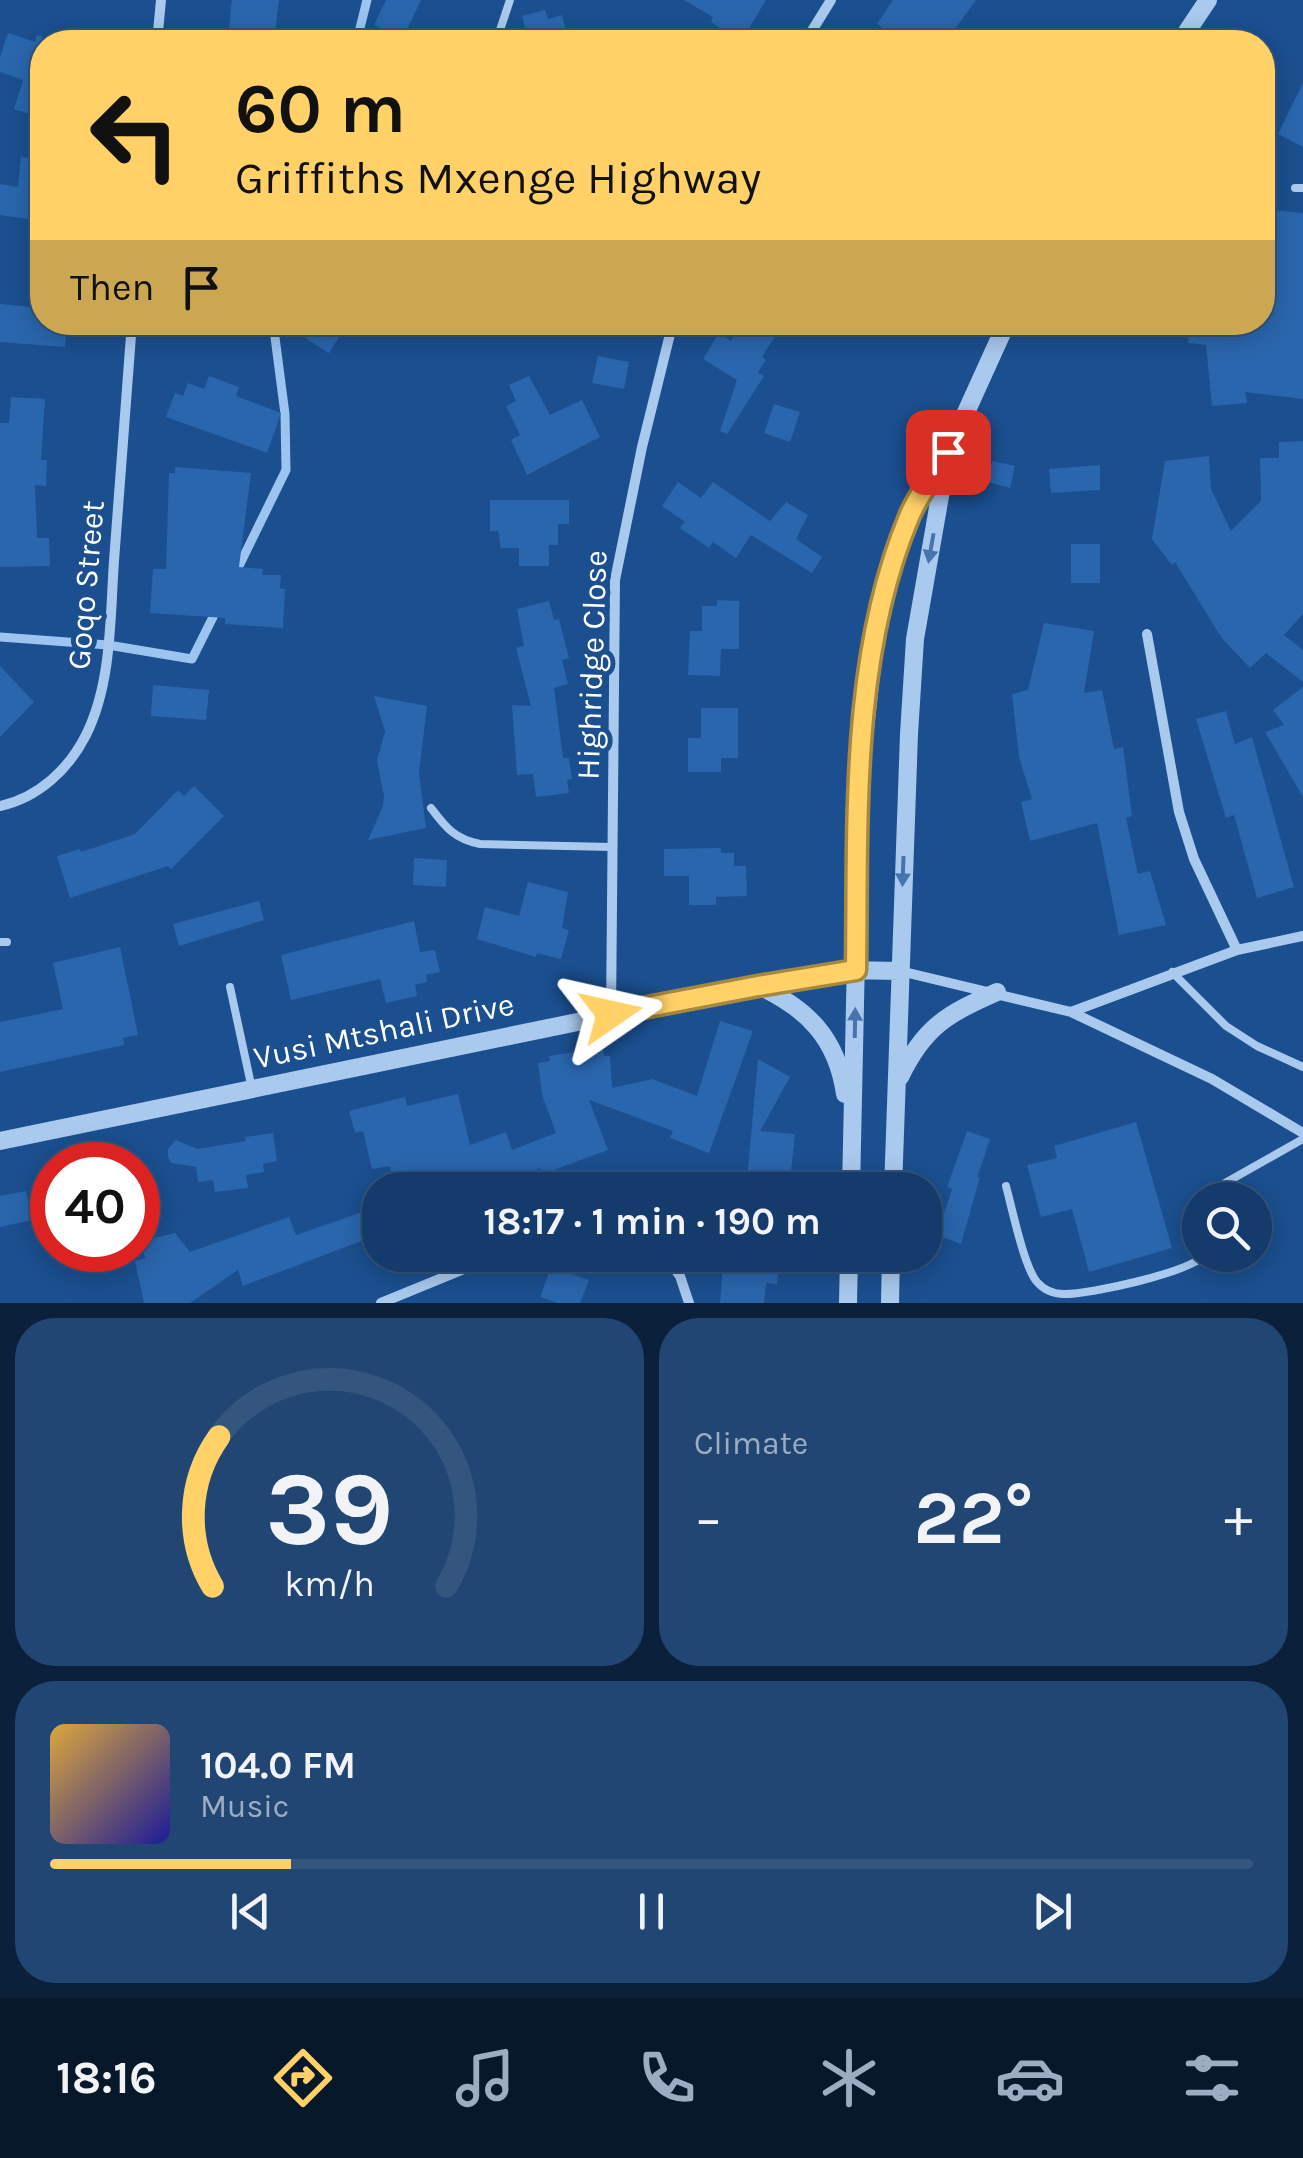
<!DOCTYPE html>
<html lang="en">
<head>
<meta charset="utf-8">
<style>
  :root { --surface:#143b6b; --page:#214673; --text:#f1f3f6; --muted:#9dadc1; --line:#33557e; --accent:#ffd166 }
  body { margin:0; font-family:Karla,sans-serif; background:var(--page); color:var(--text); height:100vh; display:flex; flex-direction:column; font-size:38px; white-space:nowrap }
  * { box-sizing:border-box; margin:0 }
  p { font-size:32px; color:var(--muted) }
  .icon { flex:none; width:55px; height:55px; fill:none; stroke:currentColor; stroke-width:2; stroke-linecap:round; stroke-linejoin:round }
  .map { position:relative; height:1303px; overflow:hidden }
  .drawer { display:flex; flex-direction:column; gap:15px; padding:15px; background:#0b203b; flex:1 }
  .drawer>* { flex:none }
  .hud { position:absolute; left:30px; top:30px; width:1245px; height:305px; border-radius:40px; box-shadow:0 5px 25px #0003,0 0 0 2px var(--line); background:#ffd166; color:#111; overflow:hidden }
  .fabs { position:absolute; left:1182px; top:1182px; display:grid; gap:20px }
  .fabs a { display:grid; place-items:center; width:90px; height:90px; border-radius:50%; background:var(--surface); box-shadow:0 5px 25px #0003,0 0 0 2px var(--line); font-size:50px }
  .speed { position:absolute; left:30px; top:1142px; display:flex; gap:20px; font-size:50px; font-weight:700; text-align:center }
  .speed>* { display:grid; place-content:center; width:130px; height:130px; border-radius:50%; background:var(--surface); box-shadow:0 5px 25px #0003,0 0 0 2px var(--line); line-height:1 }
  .speed .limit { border:15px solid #d22; background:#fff; color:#111 }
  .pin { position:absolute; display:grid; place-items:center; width:85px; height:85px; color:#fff; margin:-42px; border-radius:20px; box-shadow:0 5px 15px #0006 }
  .me { position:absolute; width:110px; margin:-55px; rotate:79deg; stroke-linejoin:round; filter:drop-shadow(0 0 8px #0008) }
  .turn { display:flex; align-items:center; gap:35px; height:210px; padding:0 40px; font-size:45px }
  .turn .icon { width:130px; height:130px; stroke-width:2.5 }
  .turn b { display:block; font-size:70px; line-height:85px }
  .then { display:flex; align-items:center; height:95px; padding:0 40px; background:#0003; gap:20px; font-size:38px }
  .big { font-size:75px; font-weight:700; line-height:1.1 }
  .drawer .tile { flex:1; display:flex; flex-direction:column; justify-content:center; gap:15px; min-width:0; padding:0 35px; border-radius:40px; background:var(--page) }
  .drawer .dial { align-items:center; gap:0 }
  .dial svg { height:260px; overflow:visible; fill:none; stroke:var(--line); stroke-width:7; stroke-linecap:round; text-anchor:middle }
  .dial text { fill:var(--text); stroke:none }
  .song { display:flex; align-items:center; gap:30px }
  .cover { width:120px; height:120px; border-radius:15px; background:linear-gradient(135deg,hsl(40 70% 55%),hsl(240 70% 35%)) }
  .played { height:10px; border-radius:5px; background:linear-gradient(90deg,var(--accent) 20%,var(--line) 20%) }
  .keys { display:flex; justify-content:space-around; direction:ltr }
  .heat { display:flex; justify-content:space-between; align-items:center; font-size:55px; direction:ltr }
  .drawer .tiles { flex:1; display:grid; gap:15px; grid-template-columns:1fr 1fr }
  .tile:last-child { grid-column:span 2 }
  .trip { position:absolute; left:362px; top:1172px; width:580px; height:100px; border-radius:40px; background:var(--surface); box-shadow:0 5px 25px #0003,0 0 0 2px var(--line); font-weight:700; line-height:100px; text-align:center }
  .tab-bar { display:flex; height:160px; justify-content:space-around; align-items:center; background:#08182b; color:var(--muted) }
  .tab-bar .icon { width:70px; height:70px }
  .tab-bar .current { color:var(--accent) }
  .tab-bar b { font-size:45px; color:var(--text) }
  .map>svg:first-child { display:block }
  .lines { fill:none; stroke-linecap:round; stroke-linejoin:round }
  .stream { stroke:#9cc4f0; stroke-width:9 }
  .building { fill:#2a66ad }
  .service { stroke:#a9c9ee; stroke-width:8 }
  .minor { stroke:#a9c9ee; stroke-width:10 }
  .tertiary { stroke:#a9c9ee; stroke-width:18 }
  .oneway { fill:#4674ac }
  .route-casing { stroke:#a68842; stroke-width:25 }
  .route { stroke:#ffd166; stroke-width:18 }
  .labels { text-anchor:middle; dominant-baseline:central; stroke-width:10; stroke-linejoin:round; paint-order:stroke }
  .street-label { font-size:32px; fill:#fff; stroke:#1b4f8f }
</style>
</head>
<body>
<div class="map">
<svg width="1303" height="1303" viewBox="0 0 1303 1303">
  <rect width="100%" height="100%" fill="#1b4f8f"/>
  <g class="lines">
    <path class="stream" d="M 361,42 L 359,32 L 367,0
      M 236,572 L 286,470 L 285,414 L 273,322
      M 0,637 L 108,645 L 192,659 L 217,609"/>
  </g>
  <path class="building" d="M 232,0 L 279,0 L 274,41 L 228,36 Z
    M 386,0 L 421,0 L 403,38 L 374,25 Z
    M 684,0 L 766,0 L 741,42 L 715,42 L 723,30 L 711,22 L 713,17 Z
    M 893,0 L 976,0 L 955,29 L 975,42 L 904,42 L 877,24 Z
    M 545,10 L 548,19 L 562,15 L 569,42 L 529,42 L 522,16 Z
    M 8,33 L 35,42 L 37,35 L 42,36 L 42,118 L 14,109 L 23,80 L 0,72 L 0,57 Z
    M 1303,83 L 1303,147 L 1278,134 Z
    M 21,157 L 42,159 L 42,221 L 0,215 L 0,184 L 18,187 Z
    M 1262,209 L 1303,213 L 1303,399 L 1245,392 L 1247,403 L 1212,406 L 1206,345 L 1188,343 L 1191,322 L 1262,322 Z
    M 0,304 L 42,308 L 42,322 L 67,322 L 65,347 L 0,342 Z
    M 314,322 L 349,322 L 329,353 L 305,338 Z
    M 743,322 L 784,322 L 762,357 L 766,360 L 758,372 L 764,376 L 727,434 L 720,431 L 737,380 L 703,359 L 719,333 L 731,341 Z
    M 598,356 L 629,362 L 624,389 L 592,383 Z
    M 209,376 L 239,387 L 236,396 L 281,413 L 267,453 L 166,417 L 175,393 L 183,396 L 188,383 L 204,389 Z
    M 529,376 L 550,415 L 582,400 L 600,437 L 527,475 L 511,440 L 520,435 L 506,406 L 516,401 L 509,385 Z
    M 11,397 L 45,399 L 41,460 L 47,460 L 46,486 L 35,485 L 37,538 L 49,538 L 50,566 L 0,567 L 0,423 L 9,423 Z
    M 774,404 L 800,412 L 790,442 L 764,433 Z
    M 1303,441 L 1303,614 L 1284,635 L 1303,650 L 1303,682 L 1266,653 L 1250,668 L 1221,637 L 1175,562 L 1172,565 L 1152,539 L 1165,461 L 1209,456 L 1211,489 L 1231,531 L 1261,501 L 1260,458 L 1279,458 L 1279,442 Z
    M 992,461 L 1015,466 L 1010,488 L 987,482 Z
    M 1100,465 L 1100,490 L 1051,493 L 1049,469 Z
    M 175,467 L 251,473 L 239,567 L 263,569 L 262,575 L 281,575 L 280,588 L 285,589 L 283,628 L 225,624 L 225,618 L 150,613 L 153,569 L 166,569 L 169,473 L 175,473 Z
    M 678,482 L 701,498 L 713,482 L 770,521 L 786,502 L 808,515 L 796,539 L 822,557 L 812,573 L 751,535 L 736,558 L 713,542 L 709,548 L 680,528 L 685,522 L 662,506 Z
    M 490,500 L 569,500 L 569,524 L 558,524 L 558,545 L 549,545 L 549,566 L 519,566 L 519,548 L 501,548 L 498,531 L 490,531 Z
    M 1071,544 L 1100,544 L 1100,583 L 1071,583 Z
    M 717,600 L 739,601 L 739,649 L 721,649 L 720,676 L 688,675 L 690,631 L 702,631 L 702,606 L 717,606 Z
    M 549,601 L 554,620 L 559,619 L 569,658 L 562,660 L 568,684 L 554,688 L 563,758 L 569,758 L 572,779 L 567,780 L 569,793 L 536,797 L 533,774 L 517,775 L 512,705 L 531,706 L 516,648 L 524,646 L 517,609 Z
    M 1044,623 L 1094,631 L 1084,693 L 1102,690 L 1114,749 L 1123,747 L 1132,816 L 1126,818 L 1138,874 L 1150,871 L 1166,925 L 1119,935 L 1097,823 L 1030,841 L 1021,802 L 1032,799 L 1019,757 L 1012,694 L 1028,690 Z
    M 0,666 L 34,702 L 0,737 Z
    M 153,685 L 209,690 L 206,720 L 151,716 Z
    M 1303,687 L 1303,797 L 1265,732 L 1284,725 L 1273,710 Z
    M 374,696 L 427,706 L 419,773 L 426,828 L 368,840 L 383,806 L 384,796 L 377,761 L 385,731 Z
    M 701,708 L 738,708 L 738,758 L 721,758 L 721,772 L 688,772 L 688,738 L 701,738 Z
    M 1226,711 L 1235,744 L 1252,737 L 1294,887 L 1257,898 L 1234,815 L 1226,818 L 1196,719 Z
    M 194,786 L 224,816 L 171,869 L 168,866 L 70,898 L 57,856 L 80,849 L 81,852 L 135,834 L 178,790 L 184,796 Z
    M 721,848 L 721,853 L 734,853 L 734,866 L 746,866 L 747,896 L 716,897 L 716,905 L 689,905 L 689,876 L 664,876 L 664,849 Z
    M 414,858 L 447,860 L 446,887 L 413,885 Z
    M 528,882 L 568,892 L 562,928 L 569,930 L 561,959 L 537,953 L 536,957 L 477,939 L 485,907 L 519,916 Z
    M 259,901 L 264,920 L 179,946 L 173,924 Z
    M 414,921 L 420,952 L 435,950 L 440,972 L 426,975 L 427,982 L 415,985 L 417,996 L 386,1003 L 380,979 L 291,1000 L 281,955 Z
    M 120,947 L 138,1035 L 123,1038 L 124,1045 L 0,1072 L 0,1022 L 63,1009 L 53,963 Z
    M 720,1021 L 753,1031 L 709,1153 L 670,1138 L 673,1131 L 589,1100 L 608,1150 L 543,1174 L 540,1168 L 484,1190 L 433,1190 L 428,1178 L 395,1189 L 390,1166 L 372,1169 L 363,1131 L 355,1133 L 349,1111 L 405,1097 L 407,1106 L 458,1094 L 470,1145 L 506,1132 L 512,1150 L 556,1133 L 542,1095 L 538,1063 L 550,1061 L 549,1056 L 603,1048 L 604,1056 L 610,1056 L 612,1088 L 652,1079 L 697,1096 Z
    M 758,1059 L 790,1077 L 760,1131 L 795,1134 L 789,1190 L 746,1190 Z
    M 1136,1122 L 1172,1248 L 1089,1272 L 1072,1209 L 1041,1217 L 1027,1165 L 1057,1158 L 1054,1146 Z
    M 967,1131 L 990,1139 L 977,1178 L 980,1177 L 961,1244 L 937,1235 L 952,1189 L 947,1187 Z
    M 273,1133 L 277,1161 L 263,1164 L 264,1172 L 246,1175 L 248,1188 L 215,1192 L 213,1180 L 198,1182 L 196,1167 L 171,1163 L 168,1157 L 168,1149 L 176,1140 L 197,1149 L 246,1141 L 245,1137 Z
    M 26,1191 L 32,1220 L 0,1227 L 0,1196 Z
    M 380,1206 L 380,1234 L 243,1286 L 238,1270 L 190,1303 L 144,1303 L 135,1261 L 145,1258 L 141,1241 L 175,1233 L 190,1252 L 289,1217 L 296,1235 Z
    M 738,1255 L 776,1255 L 779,1258 L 777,1284 L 766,1283 L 764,1303 L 720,1303 L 723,1266 L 733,1266 Z
    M 551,1267 L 589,1280 L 580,1303 L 558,1303 L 540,1297 Z"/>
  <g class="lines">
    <path class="service" d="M 496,42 L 510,0
      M 1295,188 L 1303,188
      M 431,808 C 446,828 455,839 480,844 L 612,847
      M 0,942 L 7,942
      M 1172,972 L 1226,1026 L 1257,1046 L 1303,1067
      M 230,987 L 252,1089
      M 1006,1186 C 1012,1208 1024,1267 1037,1282 C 1044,1290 1054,1294 1064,1294 C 1092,1294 1187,1273 1205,1255
      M 1213,1200 L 1225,1183 L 1303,1139"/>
    <path class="minor" d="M 157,42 L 161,0
      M 805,42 L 831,0
      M 1147,634 L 1179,812 L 1194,859 L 1237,950
      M 0,806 C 38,798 69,769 86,735 C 112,683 110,617 114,561 C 120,481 126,402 132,322
      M 900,971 L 1071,1012 L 1212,1079 L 1303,1133
      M 1071,1012 L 1237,950 L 1303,936
      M 611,1014 L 615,580 L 642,447 L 673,322
      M 665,1255 L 680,1276 L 689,1303
      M 381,1303 L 498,1255"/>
    <path class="tertiary" d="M 1180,42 L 1208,0
      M 757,985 C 807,1008 837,1038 845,1094
      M 900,1077 C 924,1027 947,1014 997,992
      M 0,1141 L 757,985 L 844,970 L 900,971
      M 851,1190 L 860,772 L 875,640 L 889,576 L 910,515 L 948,452 L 1007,322
      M 893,1190 L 909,734 L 915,639 L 946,462
      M 848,1303 L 849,1255
      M 890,1303 L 891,1255"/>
  </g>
  <defs><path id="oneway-solid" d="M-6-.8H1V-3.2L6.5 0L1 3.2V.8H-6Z" transform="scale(2.5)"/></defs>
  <g class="oneway">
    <use href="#oneway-solid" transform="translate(931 548) rotate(100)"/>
    <use href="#oneway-solid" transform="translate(903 871) rotate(92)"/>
    <use href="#oneway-solid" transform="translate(855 1023) rotate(-89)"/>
  </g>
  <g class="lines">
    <g class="route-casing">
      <path id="route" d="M 611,1014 L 758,986 L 856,970 C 858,821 850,658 909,517 C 918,495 935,473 948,452"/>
    </g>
    <use href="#route" class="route"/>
  </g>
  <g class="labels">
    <g class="street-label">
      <text transform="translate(86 585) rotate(-85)">Goqo Street</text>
      <text transform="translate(592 665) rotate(-88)">Highridge Close</text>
      <text transform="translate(384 1031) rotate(-12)">Vusi Mtshali Drive</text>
    </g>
  </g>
</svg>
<div class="fabs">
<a><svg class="icon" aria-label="search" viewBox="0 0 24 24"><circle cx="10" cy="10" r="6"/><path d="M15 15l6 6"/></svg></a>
</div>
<div class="speed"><div class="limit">40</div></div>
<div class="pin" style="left:948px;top:452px;background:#d93025"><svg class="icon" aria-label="arrive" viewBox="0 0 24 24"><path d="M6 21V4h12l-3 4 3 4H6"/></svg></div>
<svg class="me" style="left:611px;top:1014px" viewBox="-20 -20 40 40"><path d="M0-17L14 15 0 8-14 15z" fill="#ffd166" stroke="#fff" stroke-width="4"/></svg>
<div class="trip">18:17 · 1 min · 190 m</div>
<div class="hud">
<div class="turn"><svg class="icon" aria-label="left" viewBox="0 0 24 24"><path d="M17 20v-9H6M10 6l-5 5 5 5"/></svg><div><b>60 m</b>Griffiths Mxenge Highway</div></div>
<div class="then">Then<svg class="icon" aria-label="arrive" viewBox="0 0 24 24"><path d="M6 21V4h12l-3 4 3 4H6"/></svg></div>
</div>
</div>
<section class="drawer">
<div class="tiles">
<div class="tile dial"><svg viewBox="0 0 100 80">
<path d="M14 69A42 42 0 1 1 86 69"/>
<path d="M14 69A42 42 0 0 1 16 23" stroke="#ffd166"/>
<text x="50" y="56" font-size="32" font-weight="700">39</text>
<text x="50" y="72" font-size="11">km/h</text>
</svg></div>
<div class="tile"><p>Climate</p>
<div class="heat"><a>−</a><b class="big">22°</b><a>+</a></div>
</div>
<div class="tile">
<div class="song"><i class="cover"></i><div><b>104.0 FM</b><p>Music</p></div></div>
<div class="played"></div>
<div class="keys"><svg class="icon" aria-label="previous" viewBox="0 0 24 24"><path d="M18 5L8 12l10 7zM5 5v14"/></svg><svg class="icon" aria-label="pause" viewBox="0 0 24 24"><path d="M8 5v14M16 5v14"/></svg><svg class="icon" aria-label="next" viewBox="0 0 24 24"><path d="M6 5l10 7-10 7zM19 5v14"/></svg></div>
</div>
</div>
</section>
<nav class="tab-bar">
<b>18:16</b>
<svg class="icon current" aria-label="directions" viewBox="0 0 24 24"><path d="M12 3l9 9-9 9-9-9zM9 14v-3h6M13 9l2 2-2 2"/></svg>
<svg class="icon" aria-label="music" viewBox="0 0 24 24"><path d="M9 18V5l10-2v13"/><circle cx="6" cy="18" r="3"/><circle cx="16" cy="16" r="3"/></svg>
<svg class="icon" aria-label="phone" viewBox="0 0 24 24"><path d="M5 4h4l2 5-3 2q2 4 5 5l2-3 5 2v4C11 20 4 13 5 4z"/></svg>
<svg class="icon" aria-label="climate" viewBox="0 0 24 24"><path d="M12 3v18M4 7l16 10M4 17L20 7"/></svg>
<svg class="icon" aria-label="car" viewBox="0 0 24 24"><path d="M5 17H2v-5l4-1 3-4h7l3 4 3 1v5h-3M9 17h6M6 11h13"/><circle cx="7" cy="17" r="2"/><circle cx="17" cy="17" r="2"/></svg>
<svg class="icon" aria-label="filters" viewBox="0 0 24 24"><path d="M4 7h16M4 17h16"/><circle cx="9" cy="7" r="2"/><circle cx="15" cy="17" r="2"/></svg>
</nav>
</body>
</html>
